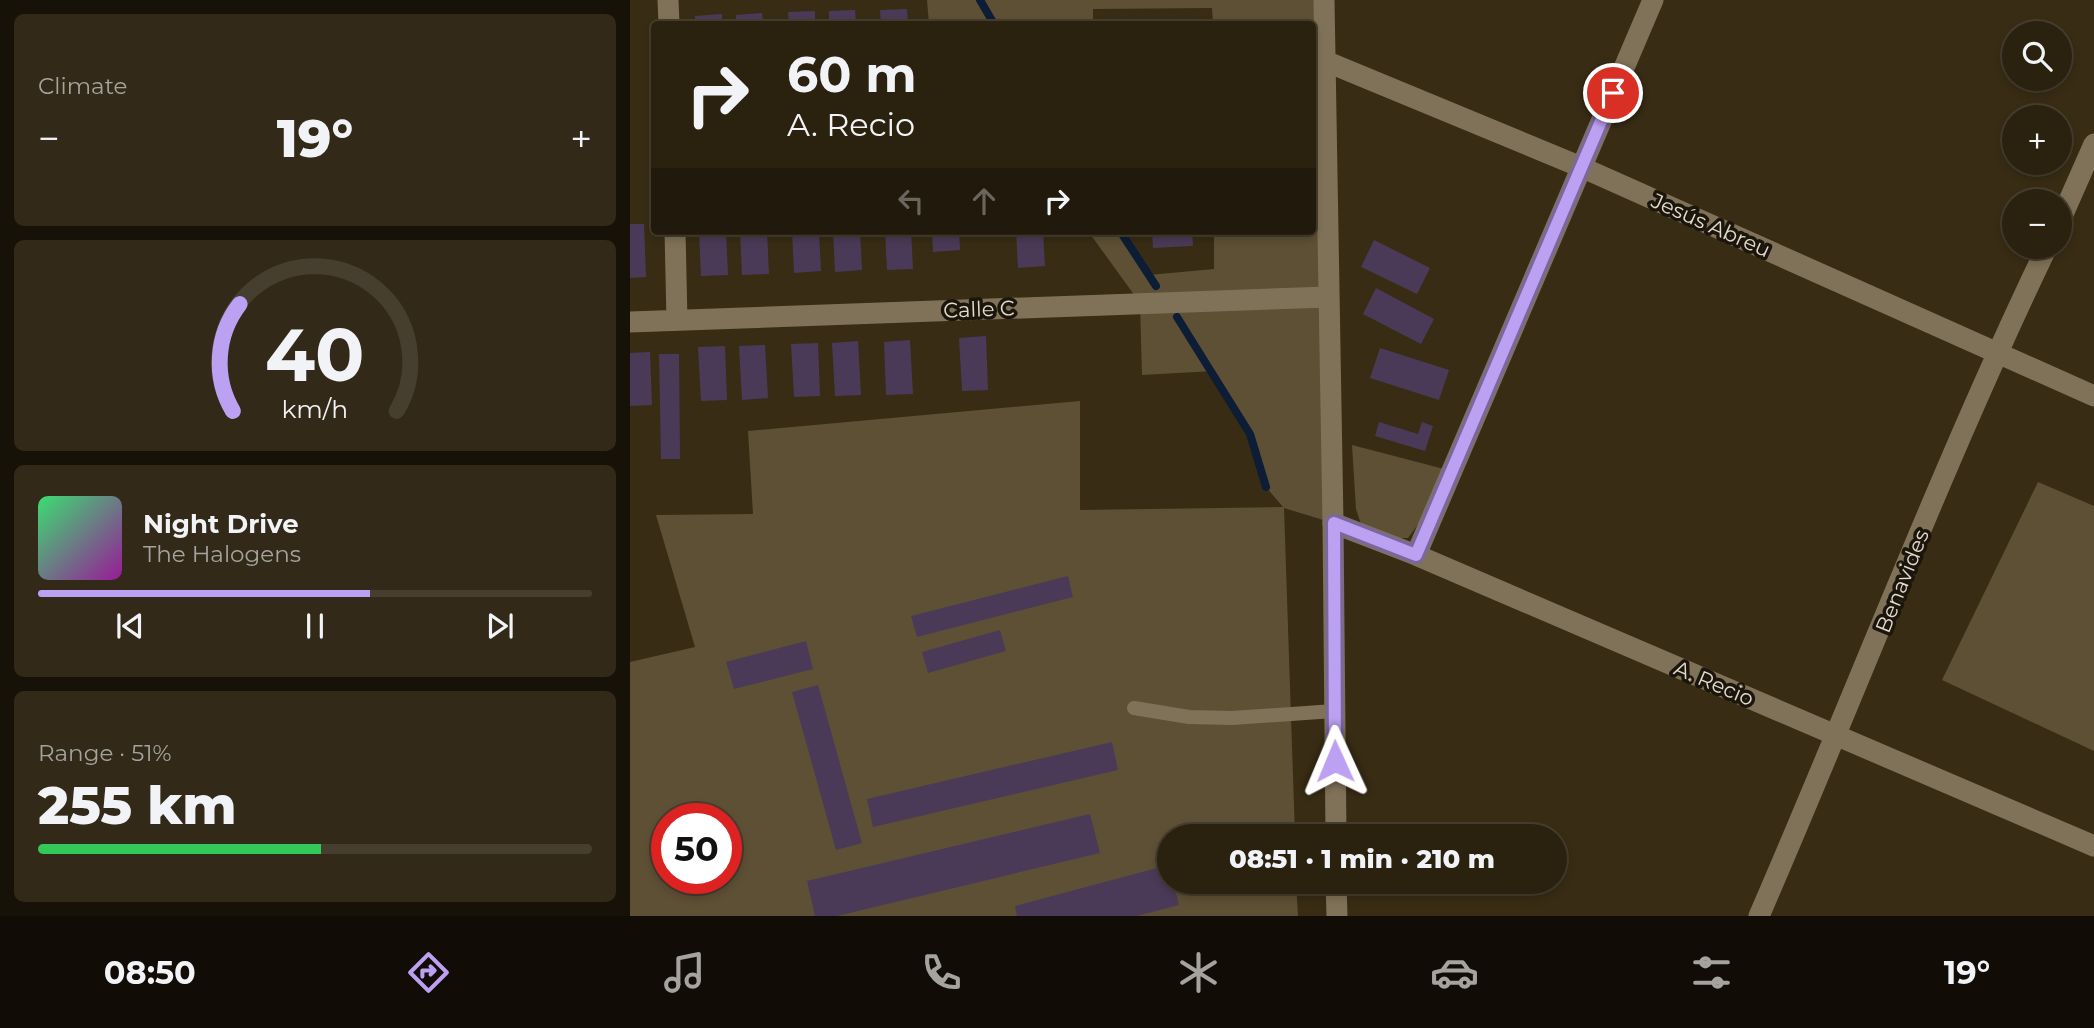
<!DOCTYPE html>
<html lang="en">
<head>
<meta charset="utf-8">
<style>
  :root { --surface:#2a210f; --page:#322918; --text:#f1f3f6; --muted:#a5a39e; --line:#463e2f; --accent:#bca0f2 }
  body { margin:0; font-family:Montserrat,sans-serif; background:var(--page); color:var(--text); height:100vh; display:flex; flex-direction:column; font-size:26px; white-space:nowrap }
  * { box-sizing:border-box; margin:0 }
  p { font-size:23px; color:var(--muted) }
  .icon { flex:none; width:38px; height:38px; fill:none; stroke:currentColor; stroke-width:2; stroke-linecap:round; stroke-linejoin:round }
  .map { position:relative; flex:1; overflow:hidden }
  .drawer { display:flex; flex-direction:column; gap:14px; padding:14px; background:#171208; width:630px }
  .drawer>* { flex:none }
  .top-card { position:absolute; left:21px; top:21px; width:665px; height:214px; border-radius:7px; box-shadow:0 4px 10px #0003,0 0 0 2px var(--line); background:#2a210f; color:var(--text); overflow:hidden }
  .tools { position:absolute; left:1372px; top:21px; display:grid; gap:14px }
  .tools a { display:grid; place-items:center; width:70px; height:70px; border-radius:50%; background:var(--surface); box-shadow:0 4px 10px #0003,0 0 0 2px var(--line); font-size:35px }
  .speed { position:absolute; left:21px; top:803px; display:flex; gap:14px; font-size:35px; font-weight:700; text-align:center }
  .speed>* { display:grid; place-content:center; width:91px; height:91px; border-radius:50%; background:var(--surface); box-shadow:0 4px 10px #0003,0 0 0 2px var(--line); line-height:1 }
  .speed .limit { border:10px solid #d22; background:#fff; color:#111 }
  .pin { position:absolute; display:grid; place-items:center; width:60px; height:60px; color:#fff; margin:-30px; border:4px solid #fff; border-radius:50%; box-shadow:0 2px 7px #0007 }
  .me { position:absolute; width:77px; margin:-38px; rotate:359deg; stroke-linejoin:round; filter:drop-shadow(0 0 5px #0008) }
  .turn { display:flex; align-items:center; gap:24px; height:147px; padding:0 21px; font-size:32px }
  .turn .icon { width:91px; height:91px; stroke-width:2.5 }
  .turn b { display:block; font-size:49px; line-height:60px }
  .lanes { display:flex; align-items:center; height:66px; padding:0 21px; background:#0003; justify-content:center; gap:35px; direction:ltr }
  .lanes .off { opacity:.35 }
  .big { font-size:52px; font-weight:800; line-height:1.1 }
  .drawer .tile { flex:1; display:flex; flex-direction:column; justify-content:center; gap:10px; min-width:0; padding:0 24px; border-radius:10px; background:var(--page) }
  .drawer .dial { align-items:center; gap:0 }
  .dial svg { height:182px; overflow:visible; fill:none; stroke:var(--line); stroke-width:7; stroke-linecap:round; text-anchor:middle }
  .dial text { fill:var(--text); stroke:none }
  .song { display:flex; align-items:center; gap:21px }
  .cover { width:84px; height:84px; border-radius:10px; background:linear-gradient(135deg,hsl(140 70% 55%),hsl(300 70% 35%)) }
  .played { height:7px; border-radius:4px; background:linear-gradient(90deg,var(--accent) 60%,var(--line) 60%) }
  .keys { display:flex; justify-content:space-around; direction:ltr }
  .heat { display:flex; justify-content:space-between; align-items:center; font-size:38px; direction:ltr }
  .charge { height:10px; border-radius:5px; background:linear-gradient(90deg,#34c759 51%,var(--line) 0) }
  .trip { position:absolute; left:527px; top:824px; width:410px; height:70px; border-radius:35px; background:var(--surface); box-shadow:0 4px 10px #0003,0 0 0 2px var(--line); font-weight:800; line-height:70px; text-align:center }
  .tab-bar { display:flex; height:112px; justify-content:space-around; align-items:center; background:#110d06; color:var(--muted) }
  .tab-bar .icon { width:49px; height:49px }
  .tab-bar .selected { color:var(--accent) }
  .tab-bar b { font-size:32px; color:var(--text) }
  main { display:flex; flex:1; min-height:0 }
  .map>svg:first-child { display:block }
  .green { fill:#5e5035; fill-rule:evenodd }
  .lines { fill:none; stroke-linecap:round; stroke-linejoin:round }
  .stream { stroke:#0d1d35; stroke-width:8 }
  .building { fill:#4b3a57 }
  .lane { stroke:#807258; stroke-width:14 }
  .street { stroke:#807258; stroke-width:21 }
  .secondary { stroke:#807258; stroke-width:21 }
  .route-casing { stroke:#7a689d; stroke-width:18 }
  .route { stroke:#bca0f2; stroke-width:12 }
  .labels { text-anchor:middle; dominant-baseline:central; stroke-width:7; stroke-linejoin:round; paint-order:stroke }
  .street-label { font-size:21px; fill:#e2dacc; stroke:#1b150b }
</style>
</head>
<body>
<main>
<section class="drawer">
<div class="tile"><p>Climate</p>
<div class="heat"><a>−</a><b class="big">19°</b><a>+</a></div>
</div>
<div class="tile dial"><svg viewBox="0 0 100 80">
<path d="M14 69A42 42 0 1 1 86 69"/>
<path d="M14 69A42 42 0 0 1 17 22" stroke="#bca0f2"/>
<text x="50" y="56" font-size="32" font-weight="700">40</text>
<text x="50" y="72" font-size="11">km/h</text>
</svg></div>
<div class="tile">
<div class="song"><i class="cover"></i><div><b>Night Drive</b><p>The Halogens</p></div></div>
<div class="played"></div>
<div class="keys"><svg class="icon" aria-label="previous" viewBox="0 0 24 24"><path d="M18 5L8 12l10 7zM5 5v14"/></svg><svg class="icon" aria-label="pause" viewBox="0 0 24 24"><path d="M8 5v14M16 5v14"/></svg><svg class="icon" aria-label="next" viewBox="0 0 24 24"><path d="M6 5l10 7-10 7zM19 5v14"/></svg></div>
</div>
<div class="tile"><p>Range · 51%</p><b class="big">255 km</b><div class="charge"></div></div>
</section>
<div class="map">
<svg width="1464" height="916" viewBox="0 0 1464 916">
  <rect width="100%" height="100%" fill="#382c14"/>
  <path class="green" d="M 297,0 L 694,0 L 703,523 L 654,508 L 665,836 L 539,836 L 539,882 L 666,882 L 668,916 L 0,916 L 0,662 L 65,647 L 26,515 L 123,514 L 118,431 L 450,401 L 450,510 L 653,507 L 636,487 L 620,434 L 583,371 L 512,375 L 510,303 L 458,231 L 490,231 L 519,275 L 584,269 L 584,231 L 682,231 L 682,24 L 583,24 L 582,8 L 463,9 L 463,24 L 299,24 ZM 37,819 L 96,819 L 96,878 L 37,878 Z
    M 722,445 L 814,469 L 789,523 L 778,538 L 765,538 L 731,524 L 726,509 Z
    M 1408,482 L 1464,506 L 1464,751 L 1312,680 Z"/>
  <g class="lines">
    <path class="stream" d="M 350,0 L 364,24
      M 490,231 L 526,286
      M 547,317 L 620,434 L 636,487"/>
  </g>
  <path class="building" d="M 277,9 L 278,24 L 251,24 L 250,10 Z
    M 225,10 L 226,24 L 199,24 L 199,11 Z
    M 185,11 L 185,24 L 159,24 L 158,12 Z
    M 132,13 L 133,24 L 106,24 L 106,15 Z
    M 92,14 L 92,24 L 65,24 L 65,16 Z
    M 0,224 L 14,224 L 16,277 L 0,278 Z
    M 69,231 L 96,231 L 98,275 L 71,276 Z
    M 110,231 L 137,231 L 139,274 L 112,275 Z
    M 162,231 L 189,231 L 191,271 L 164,273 Z
    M 203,231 L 230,231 L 232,270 L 205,272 Z
    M 255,231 L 281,231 L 283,269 L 257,270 Z
    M 302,231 L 329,231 L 330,250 L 303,252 Z
    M 386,231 L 413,231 L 415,266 L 388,268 Z
    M 522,231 L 562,231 L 563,246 L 523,248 Z
    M 744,240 L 800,268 L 787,294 L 731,267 Z
    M 746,288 L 804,319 L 791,344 L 733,314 Z
    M 356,336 L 358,390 L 332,391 L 329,338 Z
    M 280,340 L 283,394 L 256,395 L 254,342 Z
    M 228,341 L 231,395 L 205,396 L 202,343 Z
    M 188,343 L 190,396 L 164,397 L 161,344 Z
    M 135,345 L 138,398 L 112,400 L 109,346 Z
    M 95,346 L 97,400 L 71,401 L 68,347 Z
    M 750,348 L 819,370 L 809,400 L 740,378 Z
    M 20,352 L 22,405 L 0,406 L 0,353 Z
    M 29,354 L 49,354 L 50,459 L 31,459 Z
    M 749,422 L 788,434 L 792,422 L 803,426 L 795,451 L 745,436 Z
    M 438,576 L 443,597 L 287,637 L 281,616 Z
    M 370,630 L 376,651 L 298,673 L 292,652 Z
    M 176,641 L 183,669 L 104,689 L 96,662 Z
    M 188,685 L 232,843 L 206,850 L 162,692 Z
    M 482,742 L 488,770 L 243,827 L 237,799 Z
    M 460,814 L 470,853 L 207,916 L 185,916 L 177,881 Z
    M 538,865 L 539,882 L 543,882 L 549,905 L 507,916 L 387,916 L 385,906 Z"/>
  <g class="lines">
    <path class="lane" d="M 504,708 L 559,717 L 602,718 L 704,711"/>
    <path class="street" d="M 38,0 L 39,24
      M 695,61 L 951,167 L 1464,396
      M 1430,221 L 1464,144
      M 45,231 L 47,320
      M 0,322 L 698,297
      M 703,523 L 786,555 L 1464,846
      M 786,555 L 1023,0
      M 1129,916 C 1226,693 1312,465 1417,247"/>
    <path class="secondary" d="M 694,0 L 703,523 L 706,836
      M 706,882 L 707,916"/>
  </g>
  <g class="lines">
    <g class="route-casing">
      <path id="route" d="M 705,761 L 704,523 L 786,555 L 983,93"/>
    </g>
    <use href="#route" class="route"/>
  </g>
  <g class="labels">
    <g class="street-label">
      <text transform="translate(1081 225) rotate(24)">Jesús Abreu</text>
      <text transform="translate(349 309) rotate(-2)">Calle C</text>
      <text transform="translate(1272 581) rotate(-68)">Benavides</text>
      <text transform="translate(1084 683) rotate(23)">A. Recio</text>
    </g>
  </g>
</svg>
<div class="tools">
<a><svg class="icon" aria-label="search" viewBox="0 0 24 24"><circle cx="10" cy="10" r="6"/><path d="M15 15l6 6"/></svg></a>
<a>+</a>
<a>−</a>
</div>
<div class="speed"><div class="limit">50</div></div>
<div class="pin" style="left:983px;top:93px;background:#d93025"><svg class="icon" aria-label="arrive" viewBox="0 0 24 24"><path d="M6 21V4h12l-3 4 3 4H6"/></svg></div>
<svg class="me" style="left:705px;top:761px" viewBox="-20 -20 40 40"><path d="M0-17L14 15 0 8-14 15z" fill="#bca0f2" stroke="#fff" stroke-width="4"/></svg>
<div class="trip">08:51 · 1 min · 210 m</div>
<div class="top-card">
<div class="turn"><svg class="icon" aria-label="right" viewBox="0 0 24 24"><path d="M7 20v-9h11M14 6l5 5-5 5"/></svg><div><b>60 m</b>A. Recio</div></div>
<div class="lanes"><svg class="icon off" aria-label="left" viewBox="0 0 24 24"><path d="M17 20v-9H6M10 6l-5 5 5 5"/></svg><svg class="icon off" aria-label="ahead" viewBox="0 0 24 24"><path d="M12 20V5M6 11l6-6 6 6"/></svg><svg class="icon" aria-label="right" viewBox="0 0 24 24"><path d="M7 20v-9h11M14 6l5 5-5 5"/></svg></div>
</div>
</div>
</main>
<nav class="tab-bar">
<b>08:50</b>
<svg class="icon selected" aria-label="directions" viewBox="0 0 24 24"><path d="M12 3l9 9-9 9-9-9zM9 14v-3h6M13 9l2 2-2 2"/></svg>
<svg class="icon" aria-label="music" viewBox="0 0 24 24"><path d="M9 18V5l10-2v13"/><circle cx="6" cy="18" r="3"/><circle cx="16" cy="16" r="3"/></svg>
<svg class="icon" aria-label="phone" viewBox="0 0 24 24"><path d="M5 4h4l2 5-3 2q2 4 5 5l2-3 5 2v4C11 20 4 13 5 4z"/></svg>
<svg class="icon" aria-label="climate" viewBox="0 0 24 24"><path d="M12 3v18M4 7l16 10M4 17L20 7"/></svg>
<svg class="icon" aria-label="car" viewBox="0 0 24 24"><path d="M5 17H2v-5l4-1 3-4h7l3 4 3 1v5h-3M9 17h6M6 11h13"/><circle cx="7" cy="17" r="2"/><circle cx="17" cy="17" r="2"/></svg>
<svg class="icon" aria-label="filters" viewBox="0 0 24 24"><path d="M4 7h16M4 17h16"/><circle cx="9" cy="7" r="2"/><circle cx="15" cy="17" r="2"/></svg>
<b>19°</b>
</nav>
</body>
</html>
